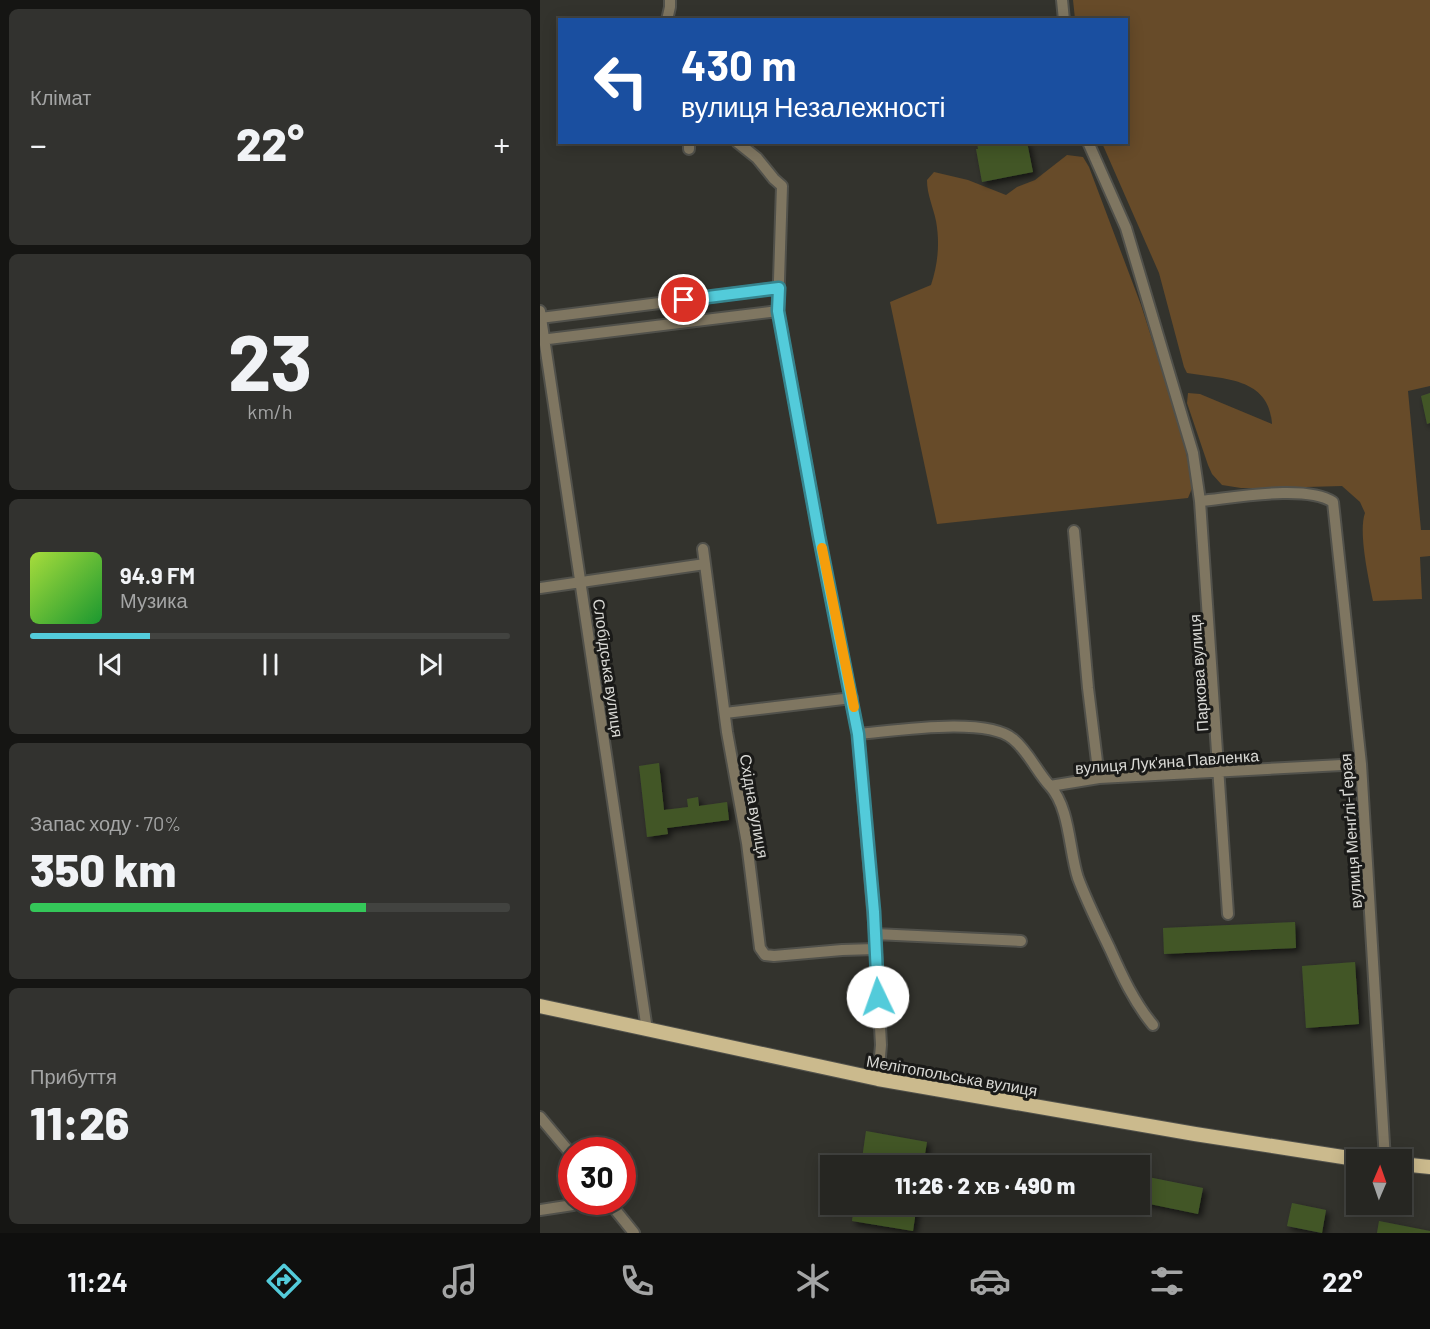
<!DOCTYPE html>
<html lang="uk">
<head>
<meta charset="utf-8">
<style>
  :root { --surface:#262622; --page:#32322f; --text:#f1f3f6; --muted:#a4a5a5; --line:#424340; --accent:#53cbda }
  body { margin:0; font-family:Barlow,sans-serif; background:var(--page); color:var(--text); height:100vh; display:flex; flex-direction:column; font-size:22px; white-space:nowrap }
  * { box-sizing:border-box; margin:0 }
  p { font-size:20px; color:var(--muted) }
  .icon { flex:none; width:33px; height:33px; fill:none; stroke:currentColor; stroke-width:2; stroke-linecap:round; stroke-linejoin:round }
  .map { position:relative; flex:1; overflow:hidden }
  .sheet { display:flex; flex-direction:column; gap:9px; padding:9px; background:#151513; width:540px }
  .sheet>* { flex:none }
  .hud { position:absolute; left:18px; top:18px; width:570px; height:126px; border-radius:0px; box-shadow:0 3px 15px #0003,0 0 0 2px var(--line); background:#1a4fa0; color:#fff; overflow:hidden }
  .needle { width:39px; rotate:2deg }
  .buttons { position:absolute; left:806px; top:1149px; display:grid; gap:12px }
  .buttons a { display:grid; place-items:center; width:66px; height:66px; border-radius:0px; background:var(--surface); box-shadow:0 3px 15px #0003,0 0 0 2px var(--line); font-size:30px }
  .speed { position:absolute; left:18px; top:1137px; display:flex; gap:12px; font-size:30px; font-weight:700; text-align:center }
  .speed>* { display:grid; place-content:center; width:78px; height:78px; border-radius:50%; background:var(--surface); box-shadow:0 3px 15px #0003,0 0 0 2px var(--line); line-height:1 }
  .speed .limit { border:9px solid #d22; background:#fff; color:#111 }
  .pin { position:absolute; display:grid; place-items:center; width:51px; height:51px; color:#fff; margin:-26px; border:3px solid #fff; border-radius:50%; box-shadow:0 2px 6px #0007 }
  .me { position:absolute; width:66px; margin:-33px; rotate:357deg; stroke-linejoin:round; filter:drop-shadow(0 0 4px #0008) }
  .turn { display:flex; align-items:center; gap:21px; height:126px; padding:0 24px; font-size:27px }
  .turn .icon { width:78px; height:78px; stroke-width:2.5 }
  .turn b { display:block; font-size:42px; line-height:51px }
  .big { font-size:45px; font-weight:800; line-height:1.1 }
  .sheet .widget { flex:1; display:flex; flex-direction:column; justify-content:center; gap:9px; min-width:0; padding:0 21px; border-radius:9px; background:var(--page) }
  .sheet .dial { align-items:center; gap:0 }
  .dial b { font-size:78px; line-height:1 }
  .song { display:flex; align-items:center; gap:18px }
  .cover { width:72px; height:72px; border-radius:9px; background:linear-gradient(135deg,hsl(80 70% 55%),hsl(130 70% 35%)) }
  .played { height:6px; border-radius:3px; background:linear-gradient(90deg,var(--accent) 25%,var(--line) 25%) }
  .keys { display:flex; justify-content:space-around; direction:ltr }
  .heat { display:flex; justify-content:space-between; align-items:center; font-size:33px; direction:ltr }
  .charge { height:9px; border-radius:4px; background:linear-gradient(90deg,#34c759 70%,var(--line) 0) }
  .trip { position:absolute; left:280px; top:1155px; width:330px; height:60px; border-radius:0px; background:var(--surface); box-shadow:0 3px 15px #0003,0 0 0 2px var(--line); font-weight:800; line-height:60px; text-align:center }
  .dock { display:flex; height:96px; justify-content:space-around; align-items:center; background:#0f0f0e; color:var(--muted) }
  .dock .icon { width:42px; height:42px }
  .dock .current { color:var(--accent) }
  .dock b { font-size:27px; color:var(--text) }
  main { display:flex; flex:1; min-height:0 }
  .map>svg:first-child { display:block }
  .green { fill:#674b29 }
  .building { fill:#425728; filter:url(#shadow) }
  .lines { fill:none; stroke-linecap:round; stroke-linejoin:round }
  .minor-casing { stroke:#51514b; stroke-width:14 }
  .major-casing { stroke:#51514b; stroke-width:16 }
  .minor { stroke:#7f7661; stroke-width:10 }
  .major { stroke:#cbba8d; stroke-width:14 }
  .route-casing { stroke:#36848e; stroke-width:15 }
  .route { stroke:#53cbda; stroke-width:10 }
  .slow { stroke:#f59e0b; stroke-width:10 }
  .labels { text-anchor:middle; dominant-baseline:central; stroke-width:6; stroke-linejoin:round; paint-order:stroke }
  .street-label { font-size:16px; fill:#d9d9d5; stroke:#1a1a18 }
</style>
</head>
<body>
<main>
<section class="sheet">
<div class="widget"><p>Клімат</p>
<div class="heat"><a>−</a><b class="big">22°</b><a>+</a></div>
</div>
<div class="widget dial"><b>23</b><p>km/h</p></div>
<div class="widget">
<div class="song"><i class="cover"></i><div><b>94.9 FM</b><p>Музика</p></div></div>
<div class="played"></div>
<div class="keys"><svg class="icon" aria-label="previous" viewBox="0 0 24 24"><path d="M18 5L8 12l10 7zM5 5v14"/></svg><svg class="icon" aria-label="pause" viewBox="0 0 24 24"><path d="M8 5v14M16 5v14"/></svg><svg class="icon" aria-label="next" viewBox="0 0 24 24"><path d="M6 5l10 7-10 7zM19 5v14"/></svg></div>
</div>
<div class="widget"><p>Запас ходу · 70%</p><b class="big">350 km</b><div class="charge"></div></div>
<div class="widget"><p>Прибуття</p><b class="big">11:26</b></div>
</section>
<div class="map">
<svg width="890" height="1233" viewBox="0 0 890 1233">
  <defs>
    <filter id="shadow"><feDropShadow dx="3.5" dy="3.5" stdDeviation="3" flood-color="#0009"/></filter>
  </defs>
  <rect width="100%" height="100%" fill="#33332d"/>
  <path class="green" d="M 533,0 L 890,0 L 890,386 L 868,391 L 881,530 L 890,530 L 890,556 L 880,557 L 882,599 L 833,601 C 829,580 818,532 825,513 L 820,502 L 802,486 L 731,488 L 701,488 L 682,485 L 672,474 L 668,465 L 647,403 L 648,393 L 660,394 L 732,424 C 729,377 683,379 647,373 L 644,367 L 619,273 L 562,143 L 586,142 L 586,20 L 535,19 Z
    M 527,155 L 543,157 L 549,167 L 601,305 L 642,433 L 653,486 L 648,498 L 397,524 L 350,302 L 391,285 C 398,264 400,243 396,221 C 393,206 387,195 387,180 L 394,172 L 428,180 L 466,195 L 477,187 L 495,180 Z"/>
  <path class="building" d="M 437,142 L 460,142 L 460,145 L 487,142 L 493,172 L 442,182 L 436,149 L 438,149 Z
    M 890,393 L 890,423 L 887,424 L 881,396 Z
    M 119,763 L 124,810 L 148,807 L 147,799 L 158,797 L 159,806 L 187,802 L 189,820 L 127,828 L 128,834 L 107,837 L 99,766 Z
    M 755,922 L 756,948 L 624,954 L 623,928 Z
    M 815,962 L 819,1024 L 766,1028 L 762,966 Z
    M 326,1131 L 387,1142 L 383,1166 L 321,1166 Z
    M 603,1176 L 663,1188 L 658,1214 L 600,1202 Z
    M 752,1203 L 786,1210 L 782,1233 L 747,1226 Z
    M 314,1204 L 377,1204 L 373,1231 L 312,1221 Z
    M 839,1221 L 890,1231 L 890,1233 L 837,1233 Z"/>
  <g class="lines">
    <g class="minor-casing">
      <path id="minor" d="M 522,0 L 524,20
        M 127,20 L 130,7 L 130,0
        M 149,142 L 149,149
        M 197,142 L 217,158 L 234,179 L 242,186 L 238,311 L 279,536 L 318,734 L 335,934 L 341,1045 L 338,1079
        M 548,142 L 586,228 L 653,453 L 660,501 L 688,914
        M 0,311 L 107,1030
        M 0,318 L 239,288
        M 0,340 L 238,311
        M 660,501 C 693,498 766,484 793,502 L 821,764 L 845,1160
        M 534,531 L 548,688 L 559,778
        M 163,549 L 187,732 L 207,843 L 220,948 L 225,955 L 234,956 L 302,950 L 336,949
        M 0,588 L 165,564
        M 185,713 L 312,698
        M 318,734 C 353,731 447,716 473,739 C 488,751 497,772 510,786 L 559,778 L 821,764
        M 510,786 C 530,808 529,851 538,878 C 547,902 559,926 570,949 C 582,976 594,1002 613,1025
        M 335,934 L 481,941
        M 0,1117 L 32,1155
        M 69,1202 L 94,1233
        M 0,1210 L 33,1205 L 39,1202"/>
    </g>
    <g class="major-casing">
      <path id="major" d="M 0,1006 L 338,1079 L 655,1134 L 822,1160
        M 861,1164 L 890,1167"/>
    </g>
    <use href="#minor" class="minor"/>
    <use href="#major" class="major"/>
  </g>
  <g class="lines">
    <g class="route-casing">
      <path id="route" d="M 144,300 L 239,288 L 238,311 L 279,536 L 318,734 L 334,912 L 338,997"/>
    </g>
    <use href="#route" class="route"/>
    <path class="slow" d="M 282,548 L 314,707"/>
  </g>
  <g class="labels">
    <g class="street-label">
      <text transform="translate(69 668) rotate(82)">Слобідська вулиця</text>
      <text transform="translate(658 673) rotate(-94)">Паркова вулиця</text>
      <text transform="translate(627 761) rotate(-4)">вулиця Лук'яна Павленка</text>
      <text transform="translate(215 806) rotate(80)">Східна вулиця</text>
      <text transform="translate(810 831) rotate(-94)">вулиця Менґлі-Ґерая</text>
      <text transform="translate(412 1075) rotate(10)">Мелітопольська вулиця</text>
    </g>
  </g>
</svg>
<div class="buttons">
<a><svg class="needle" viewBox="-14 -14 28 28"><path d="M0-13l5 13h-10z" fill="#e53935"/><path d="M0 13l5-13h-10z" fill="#a4a5a5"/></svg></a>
</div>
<div class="speed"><div class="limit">30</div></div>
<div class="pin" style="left:144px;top:300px;background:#d93025"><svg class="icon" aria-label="arrive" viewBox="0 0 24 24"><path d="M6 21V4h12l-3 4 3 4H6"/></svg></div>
<svg class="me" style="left:338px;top:997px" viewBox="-20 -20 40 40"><circle r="19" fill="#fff"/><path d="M0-13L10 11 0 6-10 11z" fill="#53cbda"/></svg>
<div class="trip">11:26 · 2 хв · 490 m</div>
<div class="hud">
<div class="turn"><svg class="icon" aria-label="left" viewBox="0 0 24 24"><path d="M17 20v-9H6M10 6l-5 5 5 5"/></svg><div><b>430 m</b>вулиця Незалежності</div></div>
</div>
</div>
</main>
<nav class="dock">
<b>11:24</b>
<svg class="icon current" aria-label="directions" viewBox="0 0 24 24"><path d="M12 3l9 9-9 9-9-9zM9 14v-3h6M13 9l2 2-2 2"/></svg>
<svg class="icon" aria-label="music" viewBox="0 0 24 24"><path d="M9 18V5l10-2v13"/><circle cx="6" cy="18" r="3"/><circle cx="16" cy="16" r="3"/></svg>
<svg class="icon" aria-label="phone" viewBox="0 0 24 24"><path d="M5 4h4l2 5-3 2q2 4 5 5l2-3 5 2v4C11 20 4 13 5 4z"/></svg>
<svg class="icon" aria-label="climate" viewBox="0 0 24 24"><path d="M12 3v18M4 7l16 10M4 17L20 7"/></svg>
<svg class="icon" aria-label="car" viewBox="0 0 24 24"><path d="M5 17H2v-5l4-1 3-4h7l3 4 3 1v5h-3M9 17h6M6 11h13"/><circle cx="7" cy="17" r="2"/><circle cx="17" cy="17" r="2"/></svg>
<svg class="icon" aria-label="filters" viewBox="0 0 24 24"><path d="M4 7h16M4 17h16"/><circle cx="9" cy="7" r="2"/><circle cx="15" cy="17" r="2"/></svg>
<b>22°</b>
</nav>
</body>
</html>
